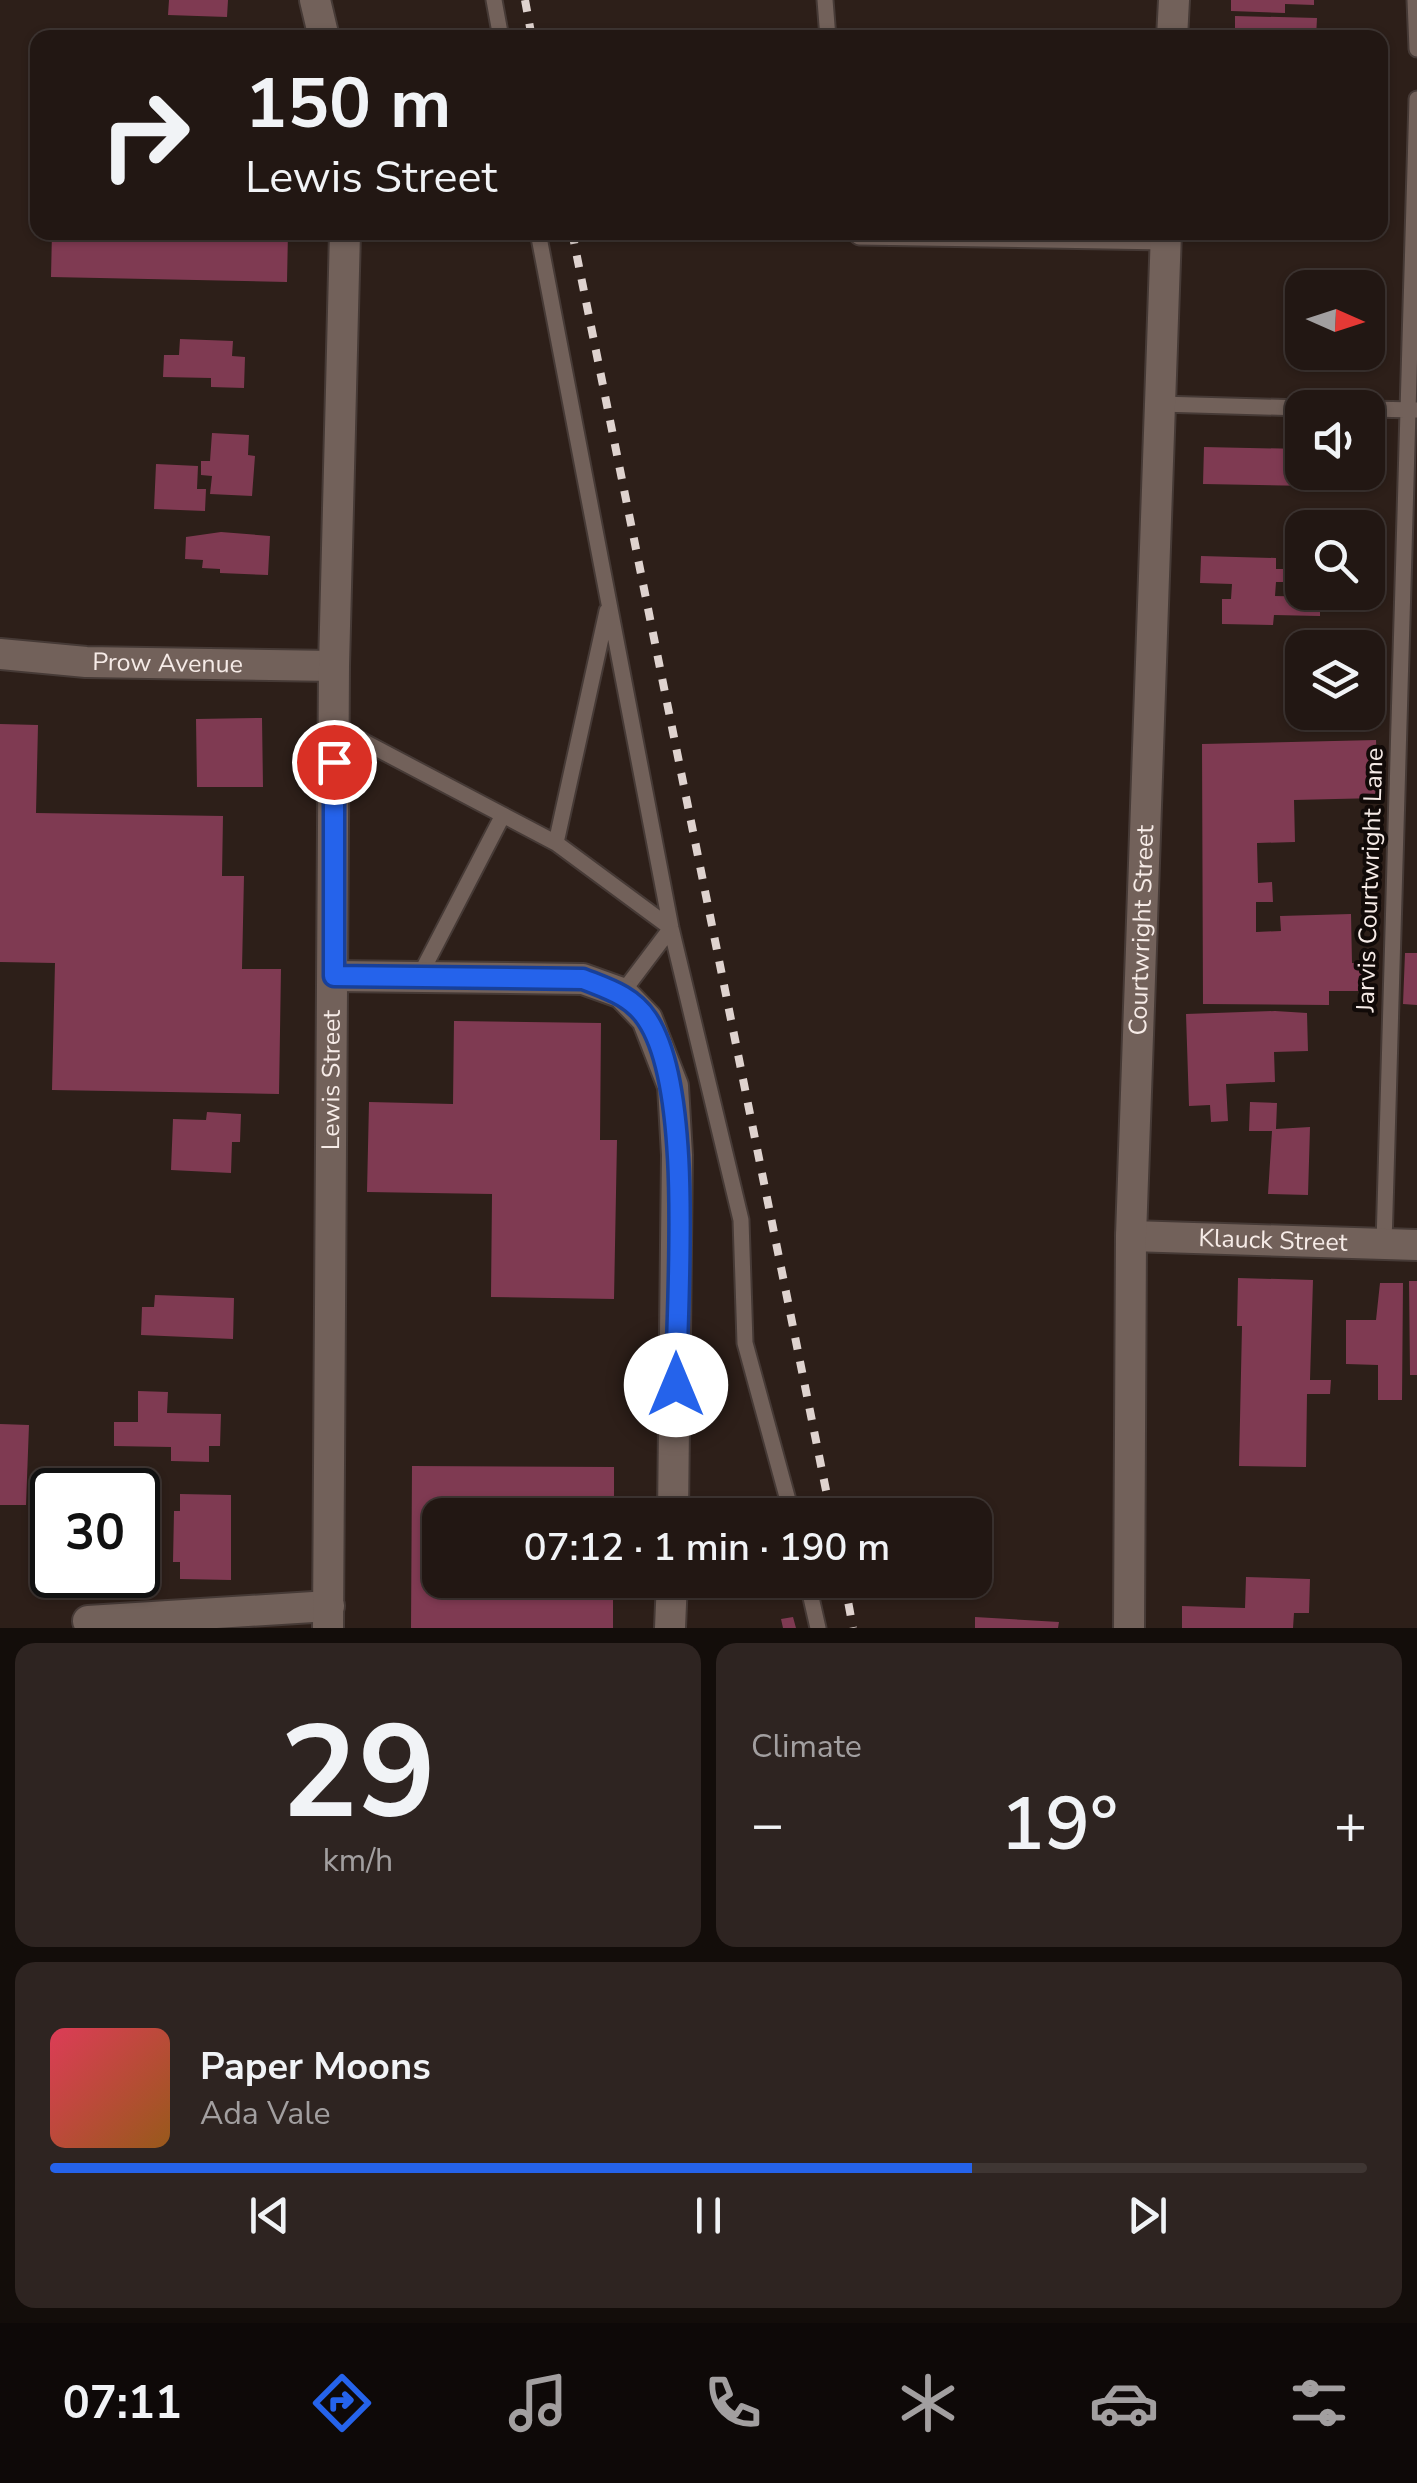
<!DOCTYPE html>
<html lang="en">
<head>
<meta charset="utf-8">
<style>
  :root { --surface:#221713; --page:#2e2421; --text:#f1f3f6; --muted:#a29fa0; --line:#3f3633; --accent:#2563eb }
  body { margin:0; font-family:"Nunito Sans",sans-serif; background:var(--page); color:var(--text); height:100vh; display:flex; flex-direction:column; font-size:38px; white-space:nowrap }
  * { box-sizing:border-box; margin:0 }
  p { font-size:32px; color:var(--muted) }
  .icon { flex:none; width:55px; height:55px; fill:none; stroke:currentColor; stroke-width:2; stroke-linecap:round; stroke-linejoin:round }
  .map { position:relative; height:1628px; overflow:hidden }
  .side { display:flex; flex-direction:column; gap:15px; padding:15px; background:#130d0a; flex:1 }
  .side>* { flex:none }
  .hud { position:absolute; left:30px; top:30px; width:1358px; height:210px; border-radius:20px; box-shadow:0 2px 8px #0004,0 0 0 2px var(--line); background:#221713; color:var(--text); overflow:hidden }
  .needle { width:65px; rotate:93deg }
  .fabs { position:absolute; left:1285px; top:270px; display:grid; gap:20px }
  .fabs a { display:grid; place-items:center; width:100px; height:100px; border-radius:20px; background:var(--surface); box-shadow:0 2px 8px #0004,0 0 0 2px var(--line); font-size:50px }
  .speed { position:absolute; left:30px; top:1468px; display:flex; gap:20px; font-size:50px; font-weight:700; text-align:center }
  .speed>* { display:grid; place-content:center; width:130px; height:130px; border-radius:50%; background:var(--surface); box-shadow:0 2px 8px #0004,0 0 0 2px var(--line); line-height:1 }
  .speed .limit { border:5px solid #111; border-radius:15px; background:#fff; color:#111 }
  .pin { position:absolute; display:grid; place-items:center; width:85px; height:85px; color:#fff; margin:-42px; border:5px solid #fff; border-radius:50%; box-shadow:0 2px 10px #0007 }
  .me { position:absolute; width:110px; margin:-55px; rotate:0deg; stroke-linejoin:round; filter:drop-shadow(0 0 8px #0008) }
  .turn { display:flex; align-items:center; gap:35px; height:210px; padding:0 50px; font-size:45px }
  .turn .icon { width:130px; height:130px; stroke-width:2.5 }
  .turn b { display:block; font-size:70px; line-height:85px }
  .big { font-size:75px; font-weight:600; line-height:1.1 }
  .side .widget { flex:1; display:flex; flex-direction:column; justify-content:center; gap:15px; min-width:0; padding:0 35px; border-radius:20px; background:var(--page) }
  .side .dial { align-items:center; gap:0 }
  .dial b { font-size:130px; line-height:1 }
  .song { display:flex; align-items:center; gap:30px }
  .cover { width:120px; height:120px; border-radius:15px; background:linear-gradient(135deg,hsl(350 70% 55%),hsl(30 70% 35%)) }
  .played { height:10px; border-radius:5px; background:linear-gradient(90deg,var(--accent) 70%,var(--line) 70%) }
  .keys { display:flex; justify-content:space-around; direction:ltr }
  .heat { display:flex; justify-content:space-between; align-items:center; font-size:55px; direction:ltr }
  .side .tiles { flex:1; display:grid; gap:15px; grid-template-columns:1fr 1fr }
  .widget:last-child { grid-column:span 2 }
  .trip { position:absolute; left:422px; top:1498px; width:570px; height:100px; border-radius:20px; background:var(--surface); box-shadow:0 2px 8px #0004,0 0 0 2px var(--line); font-weight:600; line-height:100px; text-align:center }
  .menu { display:flex; height:160px; justify-content:space-around; align-items:center; background:#0e0908; color:var(--muted) }
  .menu .icon { width:70px; height:70px }
  .menu .on { color:var(--accent) }
  .menu b { font-size:45px; color:var(--text) }
  .map>svg:first-child { display:block }
  .building { fill:#7f3a52 }
  .lines { fill:none; stroke-linecap:round; stroke-linejoin:round }
  .service-casing { stroke:#463a36; stroke-width:19 }
  .minor-casing { stroke:#463a36; stroke-width:34 }
  .service { stroke:#72615a; stroke-width:15 }
  .minor { stroke:#72615a; stroke-width:30 }
  .rail { stroke:#dfd3cf; stroke-width:8; stroke-dasharray:12 12; stroke-linecap:butt }
  .route-casing { stroke:#184099; stroke-width:25 }
  .route { stroke:#2563eb; stroke-width:18 }
  .labels { text-anchor:middle; dominant-baseline:central; stroke-width:8; stroke-linejoin:round; paint-order:stroke }
  .street-label { font-size:25px; fill:#f6ebe7; stroke:#110a08 }
</style>
</head>
<body>
<div class="map">
<svg width="1417" height="1628" viewBox="0 0 1417 1628">
  <rect width="100%" height="100%" fill="#2d1f19"/>
  <path class="building" d="M 169,0 L 228,0 L 227,17 L 168,15 Z
    M 1231,0 L 1314,0 L 1314,5 L 1285,4 L 1285,13 L 1231,11 Z
    M 1235,16 L 1317,18 L 1316,38 L 1212,38 L 1212,29 L 1235,30 Z
    M 52,232 L 288,232 L 287,282 L 51,277 Z
    M 180,339 L 233,341 L 232,356 L 245,357 L 244,388 L 211,387 L 211,378 L 163,377 L 164,355 L 179,355 Z
    M 212,433 L 249,435 L 248,455 L 255,456 L 252,496 L 210,494 L 212,476 L 201,475 L 201,461 L 210,461 Z
    M 1204,447 L 1302,449 L 1302,472 L 1365,472 L 1365,487 L 1203,484 Z
    M 156,464 L 198,466 L 197,489 L 206,489 L 205,511 L 154,509 Z
    M 221,532 L 270,536 L 268,575 L 220,573 L 220,569 L 202,568 L 203,560 L 185,559 L 186,537 Z
    M 1201,556 L 1276,558 L 1276,569 L 1288,569 L 1287,582 L 1276,582 L 1275,596 L 1320,597 L 1320,616 L 1274,615 L 1273,625 L 1222,624 L 1222,599 L 1231,599 L 1232,584 L 1200,583 Z
    M 262,718 L 263,787 L 197,787 L 196,719 Z
    M 0,724 L 38,725 L 36,813 L 223,816 L 222,876 L 244,876 L 242,969 L 281,969 L 279,1094 L 52,1090 L 55,963 L 0,962 Z
    M 1376,740 L 1378,798 L 1294,800 L 1295,842 L 1257,843 L 1258,883 L 1272,882 L 1273,902 L 1256,902 L 1256,932 L 1281,931 L 1280,916 L 1351,914 L 1352,963 L 1363,963 L 1363,991 L 1329,991 L 1329,1005 L 1203,1004 L 1202,744 Z
    M 1405,953 L 1417,953 L 1417,1005 L 1403,1004 Z
    M 1275,1011 L 1307,1013 L 1308,1051 L 1274,1052 L 1275,1082 L 1226,1084 L 1228,1121 L 1211,1122 L 1210,1105 L 1189,1106 L 1186,1014 Z
    M 454,1021 L 601,1023 L 600,1140 L 617,1140 L 614,1299 L 491,1297 L 492,1194 L 367,1192 L 369,1102 L 453,1104 Z
    M 1250,1102 L 1277,1103 L 1276,1129 L 1310,1127 L 1308,1195 L 1268,1194 L 1272,1131 L 1249,1131 Z
    M 207,1112 L 241,1114 L 240,1142 L 232,1142 L 231,1173 L 171,1170 L 173,1119 L 206,1120 Z
    M 1238,1278 L 1313,1280 L 1310,1380 L 1331,1380 L 1330,1394 L 1307,1394 L 1306,1467 L 1239,1466 L 1242,1326 L 1237,1326 Z
    M 1409,1281 L 1417,1281 L 1417,1375 L 1410,1375 Z
    M 1380,1283 L 1403,1283 L 1402,1400 L 1378,1400 L 1378,1365 L 1346,1364 L 1346,1320 L 1376,1320 Z
    M 155,1295 L 234,1298 L 233,1339 L 141,1335 L 142,1307 L 154,1307 Z
    M 138,1391 L 168,1392 L 167,1413 L 221,1414 L 220,1446 L 209,1446 L 209,1462 L 171,1461 L 171,1447 L 114,1446 L 114,1422 L 138,1422 Z
    M 0,1424 L 29,1425 L 26,1505 L 0,1505 Z
    M 412,1466 L 614,1467 L 614,1515 L 440,1515 L 440,1580 L 613,1580 L 613,1628 L 411,1628 Z
    M 180,1494 L 231,1495 L 231,1580 L 180,1579 L 180,1562 L 173,1562 L 174,1511 L 180,1511 Z
    M 46,1513 L 52,1513 L 52,1575 L 123,1575 L 123,1581 L 44,1578 Z
    M 1246,1577 L 1310,1579 L 1309,1613 L 1294,1613 L 1293,1628 L 1182,1628 L 1182,1606 L 1245,1608 Z
    M 793,1617 L 796,1628 L 783,1628 L 781,1619 Z
    M 975,1617 L 1059,1622 L 1058,1628 L 975,1628 Z"/>
  <g class="lines">
    <g class="service-casing">
      <path id="service" d="M 494,0 L 501,38
        M 825,0 L 828,38
        M 1415,0 L 1417,49
        M 538,232 L 671,928 L 741,1220 L 745,1343 L 792,1515
        M 853,232 L 859,237 L 1166,242
        M 1160,404 L 1302,408
        M 1368,409 L 1417,410
        M 334,726 L 556,843 L 671,928 L 622,993
        M 556,843 L 607,611
        M 419,977 L 503,815
        M 1384,1244 L 1417,99
        M 807,1580 L 818,1628"/>
    </g>
    <g class="minor-casing">
      <g id="minor">
        <path d="M 315,0 L 324,38"/>
        <path d="M 1172,38 L 1174,0"/>
        <path id="s1" d="M 0,654 L 86,662 L 334,666"/>
        <path d="M 334,976 L 583,979 L 622,993 L 647,1019 L 673,1086 L 677,1155 L 673,1515"/>
        <path id="s2" d="M 1131,1236 L 1417,1245"/>
        <path d="M 88,1621 L 329,1606"/>
        <path id="s3" d="M 328,1628 L 334,666 L 345,232"/>
        <path d="M 670,1628 L 672,1580"/>
        <path id="s4" d="M 1129,1628 L 1131,1236 L 1166,232"/>
      </g>
    </g>
    <use href="#service" class="service"/>
    <use href="#minor" class="minor"/>
    <path class="rail" d="M 525,0 L 532,38
      M 572,232 L 831,1515
      M 844,1580 L 853,1628"/>
  </g>
  <g class="lines">
    <g class="route-casing">
      <path id="route" d="M 334,762 L 334,976 L 583,979 C 608,989 632,996 647,1019 C 694,1089 677,1296 676,1385"/>
    </g>
    <use href="#route" class="route"/>
  </g>
  <g class="labels">
    <g class="street-label">
      <text stroke="none"><textPath href="#s1" startOffset="168">Prow Avenue</textPath></text>
      <text transform="translate(1370 880) rotate(-88)">Jarvis Courtwright Lane</text>
      <text stroke="none"><textPath href="#s4" startOffset="698">Courtwright Street</textPath></text>
      <text stroke="none"><textPath href="#s3" startOffset="548">Lewis Street</textPath></text>
      <text stroke="none"><textPath href="#s2" startOffset="142">Klauck Street</textPath></text>
    </g>
  </g>
</svg>
<div class="fabs">
<a><svg class="needle" viewBox="-14 -14 28 28"><path d="M0-13l5 13h-10z" fill="#e53935"/><path d="M0 13l5-13h-10z" fill="#a29fa0"/></svg></a>
<a><svg class="icon" aria-label="sound" viewBox="0 0 24 24"><path d="M4 9h4l5-4v14l-5-4H4zM17 9q2 3 0 6"/></svg></a>
<a><svg class="icon" aria-label="search" viewBox="0 0 24 24"><circle cx="10" cy="10" r="6"/><path d="M15 15l6 6"/></svg></a>
<a><svg class="icon" aria-label="layers" viewBox="0 0 24 24"><path d="M12 4l9 5-9 5-9-5zM3 14l9 5 9-5"/></svg></a>
</div>
<div class="speed"><div class="limit">30</div></div>
<div class="pin" style="left:334px;top:762px;background:#d93025"><svg class="icon" aria-label="arrive" viewBox="0 0 24 24"><path d="M6 21V4h12l-3 4 3 4H6"/></svg></div>
<svg class="me" style="left:676px;top:1385px" viewBox="-20 -20 40 40"><circle r="19" fill="#fff"/><path d="M0-13L10 11 0 6-10 11z" fill="#2563eb"/></svg>
<div class="trip">07:12 · 1 min · 190 m</div>
<div class="hud">
<div class="turn"><svg class="icon" aria-label="right" viewBox="0 0 24 24"><path d="M7 20v-9h11M14 6l5 5-5 5"/></svg><div><b>150 m</b>Lewis Street</div></div>
</div>
</div>
<section class="side">
<div class="tiles">
<div class="widget dial"><b>29</b><p>km/h</p></div>
<div class="widget"><p>Climate</p>
<div class="heat"><a>−</a><b class="big">19°</b><a>+</a></div>
</div>
<div class="widget">
<div class="song"><i class="cover"></i><div><b>Paper Moons</b><p>Ada Vale</p></div></div>
<div class="played"></div>
<div class="keys"><svg class="icon" aria-label="previous" viewBox="0 0 24 24"><path d="M18 5L8 12l10 7zM5 5v14"/></svg><svg class="icon" aria-label="pause" viewBox="0 0 24 24"><path d="M8 5v14M16 5v14"/></svg><svg class="icon" aria-label="next" viewBox="0 0 24 24"><path d="M6 5l10 7-10 7zM19 5v14"/></svg></div>
</div>
</div>
</section>
<nav class="menu">
<b>07:11</b>
<svg class="icon on" aria-label="directions" viewBox="0 0 24 24"><path d="M12 3l9 9-9 9-9-9zM9 14v-3h6M13 9l2 2-2 2"/></svg>
<svg class="icon" aria-label="music" viewBox="0 0 24 24"><path d="M9 18V5l10-2v13"/><circle cx="6" cy="18" r="3"/><circle cx="16" cy="16" r="3"/></svg>
<svg class="icon" aria-label="phone" viewBox="0 0 24 24"><path d="M5 4h4l2 5-3 2q2 4 5 5l2-3 5 2v4C11 20 4 13 5 4z"/></svg>
<svg class="icon" aria-label="climate" viewBox="0 0 24 24"><path d="M12 3v18M4 7l16 10M4 17L20 7"/></svg>
<svg class="icon" aria-label="car" viewBox="0 0 24 24"><path d="M5 17H2v-5l4-1 3-4h7l3 4 3 1v5h-3M9 17h6M6 11h13"/><circle cx="7" cy="17" r="2"/><circle cx="17" cy="17" r="2"/></svg>
<svg class="icon" aria-label="filters" viewBox="0 0 24 24"><path d="M4 7h16M4 17h16"/><circle cx="9" cy="7" r="2"/><circle cx="15" cy="17" r="2"/></svg>
</nav>
</body>
</html>
